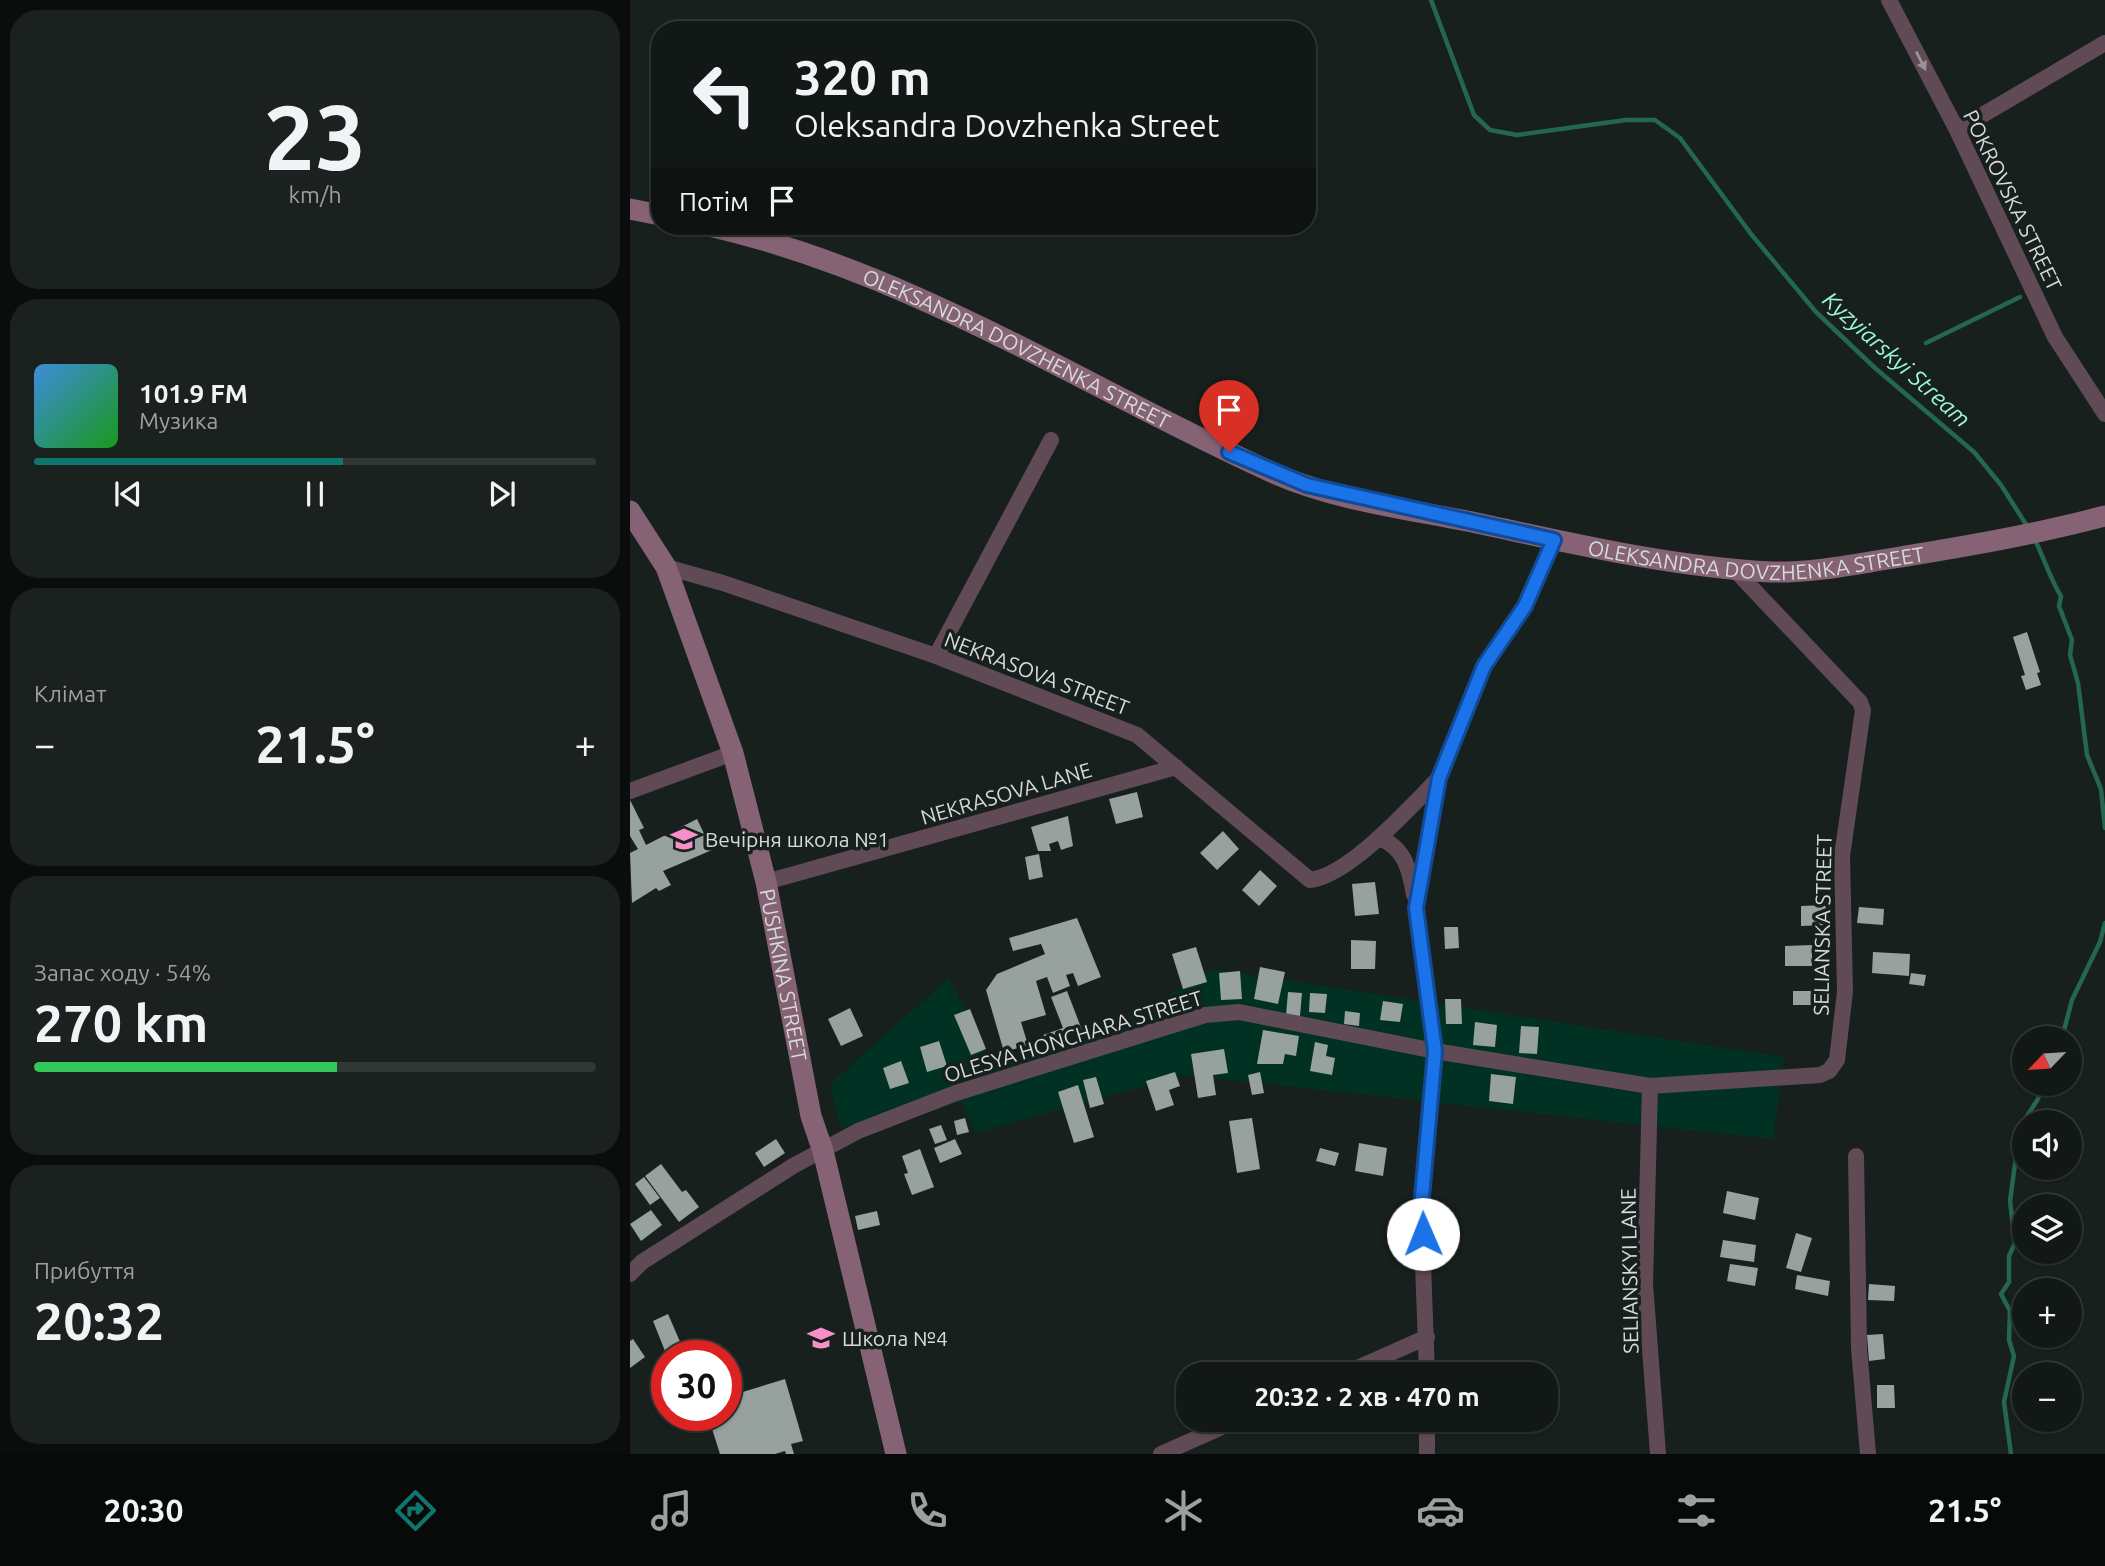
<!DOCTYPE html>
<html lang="uk">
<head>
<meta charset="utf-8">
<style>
  :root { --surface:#121816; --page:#1b211f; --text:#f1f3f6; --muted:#9ca0a1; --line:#313735; --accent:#0f766e }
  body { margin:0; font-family:Ubuntu,sans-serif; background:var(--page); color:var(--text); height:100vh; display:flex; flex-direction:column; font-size:26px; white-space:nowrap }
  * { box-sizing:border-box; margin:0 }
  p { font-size:23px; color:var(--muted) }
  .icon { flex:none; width:38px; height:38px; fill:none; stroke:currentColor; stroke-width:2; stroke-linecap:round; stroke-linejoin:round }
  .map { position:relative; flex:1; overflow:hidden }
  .panel { display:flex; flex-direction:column; gap:10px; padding:10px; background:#0a0d0c; width:630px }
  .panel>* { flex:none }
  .hud { position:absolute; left:21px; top:21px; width:665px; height:214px; border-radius:28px; box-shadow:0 2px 5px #0004,0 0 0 2px var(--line); background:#121816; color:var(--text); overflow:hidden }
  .needle { width:46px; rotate:245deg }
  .buttons { position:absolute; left:1382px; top:1026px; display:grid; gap:14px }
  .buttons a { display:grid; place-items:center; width:70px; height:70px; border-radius:50%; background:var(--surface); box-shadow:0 2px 5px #0004,0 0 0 2px var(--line); font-size:35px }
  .speed { position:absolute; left:21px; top:1340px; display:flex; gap:14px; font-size:35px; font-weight:700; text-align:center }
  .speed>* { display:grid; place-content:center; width:91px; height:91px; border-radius:50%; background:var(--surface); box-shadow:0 2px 5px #0004,0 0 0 2px var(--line); line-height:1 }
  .speed .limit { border:10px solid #d22; background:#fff; color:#111 }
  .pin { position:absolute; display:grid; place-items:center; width:60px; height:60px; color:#fff; margin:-72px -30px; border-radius:50% 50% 50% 0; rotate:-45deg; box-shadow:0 0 7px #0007 }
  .pin .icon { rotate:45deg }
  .me { position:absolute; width:77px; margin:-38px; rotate:359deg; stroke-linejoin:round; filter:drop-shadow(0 0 5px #0008) }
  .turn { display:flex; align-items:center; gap:24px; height:147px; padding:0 28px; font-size:32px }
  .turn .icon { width:91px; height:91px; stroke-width:2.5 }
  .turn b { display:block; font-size:49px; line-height:60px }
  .then { display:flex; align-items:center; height:66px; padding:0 28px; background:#0003; gap:14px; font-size:26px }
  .big { font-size:52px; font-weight:700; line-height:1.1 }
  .panel .tile { flex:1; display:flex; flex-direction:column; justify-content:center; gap:10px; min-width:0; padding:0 24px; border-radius:28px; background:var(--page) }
  .panel .dial { align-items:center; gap:0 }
  .dial b { font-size:91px; line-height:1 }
  .song { display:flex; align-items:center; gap:21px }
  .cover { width:84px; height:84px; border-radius:10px; background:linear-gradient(135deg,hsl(210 70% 55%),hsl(120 70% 35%)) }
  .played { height:7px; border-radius:4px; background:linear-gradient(90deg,var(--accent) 55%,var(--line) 55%) }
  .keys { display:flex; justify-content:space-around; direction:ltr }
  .heat { display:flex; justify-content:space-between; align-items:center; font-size:38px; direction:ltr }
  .charge { height:10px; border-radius:5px; background:linear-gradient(90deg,#34c759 54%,var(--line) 0) }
  .trip { position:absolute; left:546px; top:1362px; width:382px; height:70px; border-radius:28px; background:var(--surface); box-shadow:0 2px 5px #0004,0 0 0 2px var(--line); font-weight:700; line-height:70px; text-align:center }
  .tab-bar { display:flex; height:112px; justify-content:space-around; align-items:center; background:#070a09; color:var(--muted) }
  .tab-bar .icon { width:49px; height:49px }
  .tab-bar .selected { color:var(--accent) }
  .tab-bar b { font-size:32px; color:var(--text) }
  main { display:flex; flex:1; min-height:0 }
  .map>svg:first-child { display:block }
  .green { fill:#003122 }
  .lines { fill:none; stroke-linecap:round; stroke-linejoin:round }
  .stream { stroke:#246750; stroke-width:4.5 }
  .building { fill:#97a19d }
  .street { stroke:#604a55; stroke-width:16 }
  .secondary { stroke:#866275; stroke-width:21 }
  .oneway { fill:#9a9296 }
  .route-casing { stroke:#114b97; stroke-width:18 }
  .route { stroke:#1a73e8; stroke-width:12 }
  .labels { text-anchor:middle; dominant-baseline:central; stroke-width:7; stroke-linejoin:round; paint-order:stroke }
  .street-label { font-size:21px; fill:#d5dbd8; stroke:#18201d }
  .poi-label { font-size:21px; fill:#d5dbd8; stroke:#18201d; text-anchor:start }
  .water-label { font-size:23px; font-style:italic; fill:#98fad4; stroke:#18201d }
</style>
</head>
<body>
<main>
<section class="panel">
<div class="tile dial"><b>23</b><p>km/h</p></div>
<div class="tile">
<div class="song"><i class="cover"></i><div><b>101.9 FM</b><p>Музика</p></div></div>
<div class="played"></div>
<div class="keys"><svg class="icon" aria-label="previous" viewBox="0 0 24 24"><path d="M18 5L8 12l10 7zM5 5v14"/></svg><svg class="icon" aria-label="pause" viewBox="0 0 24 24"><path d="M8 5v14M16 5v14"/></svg><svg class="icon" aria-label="next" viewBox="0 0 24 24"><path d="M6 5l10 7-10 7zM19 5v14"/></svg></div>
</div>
<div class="tile"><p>Клімат</p>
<div class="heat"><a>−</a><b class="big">21.5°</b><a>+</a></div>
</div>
<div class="tile"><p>Запас ходу · 54%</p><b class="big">270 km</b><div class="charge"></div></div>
<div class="tile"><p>Прибуття</p><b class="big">20:32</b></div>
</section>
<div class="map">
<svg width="1475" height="1454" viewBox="0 0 1475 1454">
  <rect width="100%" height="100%" fill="#18201d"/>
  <path class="green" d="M 583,969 L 1154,1057 L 1143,1139 L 554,1075 L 345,1133 L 332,1102 L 210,1128 L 200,1084 L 319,978 L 362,1063 L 477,1031 Z"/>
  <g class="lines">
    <path class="stream" d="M 801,0 L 844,115 L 860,130 L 887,135 L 996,120 L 1025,120 L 1050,138 L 1121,234 L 1186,312 L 1245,368 L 1344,452 L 1371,485 L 1397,526
      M 1296,343 L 1390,297
      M 1405,540 C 1413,556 1422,583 1431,596 L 1429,606 L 1442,640 L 1440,655 L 1448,683 L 1457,755 L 1471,789 L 1475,828
      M 1432,1038 L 1442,1000 L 1470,942 L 1475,923
      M 1381,1454 L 1374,1402 L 1384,1356 L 1379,1340 L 1380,1311 L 1371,1294 L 1379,1282 L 1379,1256 L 1385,1243 L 1380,1201 L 1390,1127 L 1408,1099 L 1413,1083"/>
  </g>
  <path class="building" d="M 1397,632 L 1410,672 L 1407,673 L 1411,685 L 1396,690 L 1391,676 L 1395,675 L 1383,637 Z
    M 507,792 L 513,817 L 486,824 L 479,799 Z
    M 0,800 L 14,828 L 9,830 L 16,845 L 67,819 L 82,850 L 33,871 L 41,885 L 29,891 L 26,888 L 2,903 L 0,853 L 8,849 L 0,836 Z
    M 438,816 L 443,846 L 431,850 L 428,841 L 419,844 L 421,851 L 408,851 L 401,827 Z
    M 593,831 L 609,849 L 587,870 L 570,853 Z
    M 409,854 L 413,877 L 399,880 L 395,857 Z
    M 630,870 L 647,886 L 629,906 L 612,890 Z
    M 745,882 L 749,914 L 725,916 L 722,884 Z
    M 1196,905 L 1197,925 L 1171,926 L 1171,906 Z
    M 1229,907 L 1254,909 L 1253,925 L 1227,923 Z
    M 447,918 L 471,977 L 448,986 L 443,973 L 436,975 L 440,986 L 423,993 L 417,977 L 406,981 L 416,1015 L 391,1022 L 398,1045 L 374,1052 L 356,990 L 367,974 L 415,954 L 411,944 L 383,951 L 379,938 Z
    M 814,927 L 828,927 L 829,948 L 815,949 Z
    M 721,940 L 746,941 L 745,969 L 721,969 Z
    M 1182,945 L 1182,966 L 1155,966 L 1155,946 Z
    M 566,947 L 577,982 L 553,989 L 542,954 Z
    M 1243,952 L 1280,954 L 1279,976 L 1242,973 Z
    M 630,967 L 655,972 L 648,1004 L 624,999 Z
    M 610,971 L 612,999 L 591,1000 L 589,973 Z
    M 1281,973 L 1296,975 L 1294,986 L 1279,984 Z
    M 437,991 L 452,1030 L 416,1044 L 413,1035 L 433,1028 L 421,997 Z
    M 1163,991 L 1201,991 L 1201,1005 L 1163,1005 Z
    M 658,992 L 672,993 L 670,1016 L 656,1015 Z
    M 680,993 L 697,994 L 695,1013 L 679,1012 Z
    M 815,999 L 831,999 L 832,1024 L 816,1024 Z
    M 753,1001 L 773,1004 L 770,1022 L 750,1020 Z
    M 220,1008 L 233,1036 L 211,1046 L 198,1019 Z
    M 340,1009 L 356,1049 L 341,1055 L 324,1015 Z
    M 715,1011 L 730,1013 L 729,1026 L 714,1024 Z
    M 845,1022 L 867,1025 L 865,1047 L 843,1045 Z
    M 891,1026 L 909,1027 L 907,1054 L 889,1053 Z
    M 633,1030 L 669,1036 L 666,1056 L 655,1054 L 653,1064 L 627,1064 Z
    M 309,1041 L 317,1066 L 297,1072 L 290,1047 Z
    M 685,1042 L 698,1045 L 696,1056 L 705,1058 L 702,1075 L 680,1071 Z
    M 594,1049 L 598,1073 L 583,1075 L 586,1095 L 568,1098 L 561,1054 Z
    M 271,1061 L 279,1083 L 260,1089 L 253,1068 Z
    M 545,1072 L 550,1086 L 539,1090 L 544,1105 L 526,1111 L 516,1081 Z
    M 630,1072 L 634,1093 L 622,1095 L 618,1075 Z
    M 861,1074 L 886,1077 L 883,1104 L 859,1101 Z
    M 466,1077 L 474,1104 L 460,1108 L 453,1080 Z
    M 448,1085 L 464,1137 L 444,1143 L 428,1092 Z
    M 335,1118 L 339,1132 L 327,1135 L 324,1121 Z
    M 622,1118 L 630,1169 L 607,1173 L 599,1121 Z
    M 311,1125 L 317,1140 L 305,1144 L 299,1129 Z
    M 146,1139 L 155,1153 L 134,1167 L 125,1153 Z
    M 325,1139 L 332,1154 L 310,1163 L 304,1148 Z
    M 729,1143 L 757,1148 L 753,1176 L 725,1171 Z
    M 690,1148 L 709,1153 L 705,1166 L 686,1161 Z
    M 290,1149 L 304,1187 L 282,1195 L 274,1174 L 278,1173 L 272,1156 Z
    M 31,1164 L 52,1192 L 56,1190 L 69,1207 L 49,1222 L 15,1176 Z
    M 14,1177 L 30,1198 L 20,1205 L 5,1184 Z
    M 1097,1191 L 1129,1198 L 1125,1220 L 1093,1213 Z
    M 21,1210 L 32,1225 L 11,1241 L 0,1224 Z
    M 247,1211 L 250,1225 L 228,1230 L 225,1216 Z
    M 1166,1233 L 1182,1238 L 1171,1272 L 1156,1268 Z
    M 1093,1240 L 1126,1245 L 1124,1262 L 1090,1257 Z
    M 1100,1264 L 1128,1268 L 1125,1286 L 1097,1281 Z
    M 1167,1275 L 1200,1281 L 1198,1296 L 1165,1289 Z
    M 1239,1284 L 1265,1286 L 1264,1301 L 1238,1300 Z
    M 38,1314 L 51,1344 L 35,1351 L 23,1321 Z
    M 1253,1334 L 1255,1359 L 1239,1361 L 1237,1335 Z
    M 3,1339 L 15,1357 L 0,1368 L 0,1341 Z
    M 155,1379 L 173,1441 L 161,1444 L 164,1454 L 156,1454 L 155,1451 L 145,1454 L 90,1454 L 78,1416 L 96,1416 L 96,1397 Z
    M 1247,1385 L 1264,1385 L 1265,1408 L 1247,1408 Z"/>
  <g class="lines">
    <path class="street" d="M 1259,0 L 1327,130 L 1425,337 L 1475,414
      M 1327,130 L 1475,43
      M 36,567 L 93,583 L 306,656 L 507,735 L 680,880 C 720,875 780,807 809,778
      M 306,656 L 421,440
      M 0,791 L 103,753
      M 748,838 C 774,846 780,870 784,895
      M 136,882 L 546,767
      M 1020,1086 L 1015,1284 L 1028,1454
      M 1226,1156 L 1229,1348 L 1238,1454
      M 0,1274 L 12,1262 L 163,1166 L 228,1131 L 326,1093 L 575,1015 L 609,1012 L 805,1051 L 1020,1086 L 1190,1075 L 1199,1071 L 1207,1060 L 1215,992 L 1212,856 L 1233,710 L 1230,702 L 1103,568
      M 714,1374 L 797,1337
      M 797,1374 L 791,1208 L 805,1051 L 786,908 L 809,778 L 854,666 L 895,606 L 924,540
      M 531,1454 L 610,1419
      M 797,1454 L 797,1419"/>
    <g class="secondary">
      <path d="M 0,209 L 30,215"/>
      <path id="s1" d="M 79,226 C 281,272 451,385 637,470 C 699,499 770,508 837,521 C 937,542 1039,567 1142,572 C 1180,573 1220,565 1258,559 C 1332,547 1403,535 1475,516"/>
      <path id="s2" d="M 0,511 L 36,567 L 103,753 L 136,882 L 181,1116 L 193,1151 L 266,1454"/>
    </g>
  </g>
  <defs><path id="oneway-solid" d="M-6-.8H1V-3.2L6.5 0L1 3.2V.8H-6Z" transform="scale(1.75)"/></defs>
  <use class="oneway" href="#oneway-solid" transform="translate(1291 61) rotate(63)"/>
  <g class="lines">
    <g class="route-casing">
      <path id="route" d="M 599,452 L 677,485 L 924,540 L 895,606 L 854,666 L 809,778 L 786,908 L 805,1051 L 791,1208 L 793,1234"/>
    </g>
    <use href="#route" class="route"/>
  </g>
  <defs>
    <g id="school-bare" transform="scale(2.1)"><path d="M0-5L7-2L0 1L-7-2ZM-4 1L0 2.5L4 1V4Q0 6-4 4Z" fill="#f98fc9" stroke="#18201d" stroke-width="2.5" paint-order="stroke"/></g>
  </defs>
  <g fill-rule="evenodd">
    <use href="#school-bare" x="54" y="839"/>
    <use href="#school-bare" x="191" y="1338"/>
  </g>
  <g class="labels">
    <g class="street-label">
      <text transform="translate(1383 200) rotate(64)">POKROVSKA STREET</text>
      <text stroke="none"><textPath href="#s1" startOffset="332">OLEKSANDRA DOVZHENKA STREET</textPath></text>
      <text stroke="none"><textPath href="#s1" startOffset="1111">OLEKSANDRA DOVZHENKA STREET</textPath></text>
      <text transform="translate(407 673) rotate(21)">NEKRASOVA STREET</text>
      <text transform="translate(376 793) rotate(-16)">NEKRASOVA LANE</text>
      <text transform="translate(1192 925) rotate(-89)">SELIANSKA STREET</text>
      <text stroke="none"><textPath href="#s2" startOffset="492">PUSHKINA STREET</textPath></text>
      <text transform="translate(443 1036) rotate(-17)">OLESYA HONCHARA STREET</text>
      <text transform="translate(999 1271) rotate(-91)">SELIANSKYI LANE</text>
    </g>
    <g class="poi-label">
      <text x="75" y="839">Вечірня школа №1</text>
      <text x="212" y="1338">Школа №4</text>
    </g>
    <g class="water-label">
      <text transform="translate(1267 359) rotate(42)">Kyzyiarskyi Stream</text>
    </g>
  </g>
</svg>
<div class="buttons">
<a><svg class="needle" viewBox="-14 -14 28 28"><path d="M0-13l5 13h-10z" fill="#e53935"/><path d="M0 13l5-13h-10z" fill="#9ca0a1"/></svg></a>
<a><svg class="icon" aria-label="sound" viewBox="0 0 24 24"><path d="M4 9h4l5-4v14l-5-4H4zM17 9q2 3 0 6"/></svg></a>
<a><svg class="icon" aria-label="layers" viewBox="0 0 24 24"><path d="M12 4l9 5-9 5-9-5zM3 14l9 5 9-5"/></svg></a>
<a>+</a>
<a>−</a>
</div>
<div class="speed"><div class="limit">30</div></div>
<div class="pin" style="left:599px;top:452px;background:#d93025"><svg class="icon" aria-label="arrive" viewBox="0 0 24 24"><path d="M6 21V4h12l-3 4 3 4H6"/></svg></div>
<svg class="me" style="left:793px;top:1234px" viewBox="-20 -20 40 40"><circle r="19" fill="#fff"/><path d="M0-13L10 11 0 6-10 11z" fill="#1a73e8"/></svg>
<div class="trip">20:32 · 2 хв · 470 m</div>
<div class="hud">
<div class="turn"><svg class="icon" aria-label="left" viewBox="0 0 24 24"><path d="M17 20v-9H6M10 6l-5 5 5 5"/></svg><div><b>320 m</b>Oleksandra Dovzhenka Street</div></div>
<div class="then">Потім<svg class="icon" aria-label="arrive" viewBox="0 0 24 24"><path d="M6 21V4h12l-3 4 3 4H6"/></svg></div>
</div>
</div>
</main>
<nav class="tab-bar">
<b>20:30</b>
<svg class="icon selected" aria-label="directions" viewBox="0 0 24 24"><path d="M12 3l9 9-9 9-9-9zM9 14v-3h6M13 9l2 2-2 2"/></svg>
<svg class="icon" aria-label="music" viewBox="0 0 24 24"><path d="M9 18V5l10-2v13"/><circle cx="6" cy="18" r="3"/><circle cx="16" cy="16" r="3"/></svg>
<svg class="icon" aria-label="phone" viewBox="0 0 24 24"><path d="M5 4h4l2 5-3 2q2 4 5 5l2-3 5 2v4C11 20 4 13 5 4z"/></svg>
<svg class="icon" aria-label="climate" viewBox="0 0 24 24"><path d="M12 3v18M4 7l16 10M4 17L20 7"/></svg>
<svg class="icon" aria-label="car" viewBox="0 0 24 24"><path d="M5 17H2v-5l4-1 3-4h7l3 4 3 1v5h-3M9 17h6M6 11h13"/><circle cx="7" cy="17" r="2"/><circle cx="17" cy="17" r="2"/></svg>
<svg class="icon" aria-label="filters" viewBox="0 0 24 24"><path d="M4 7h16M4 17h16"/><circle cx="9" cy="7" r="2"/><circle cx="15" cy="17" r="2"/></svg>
<b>21.5°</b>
</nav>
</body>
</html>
